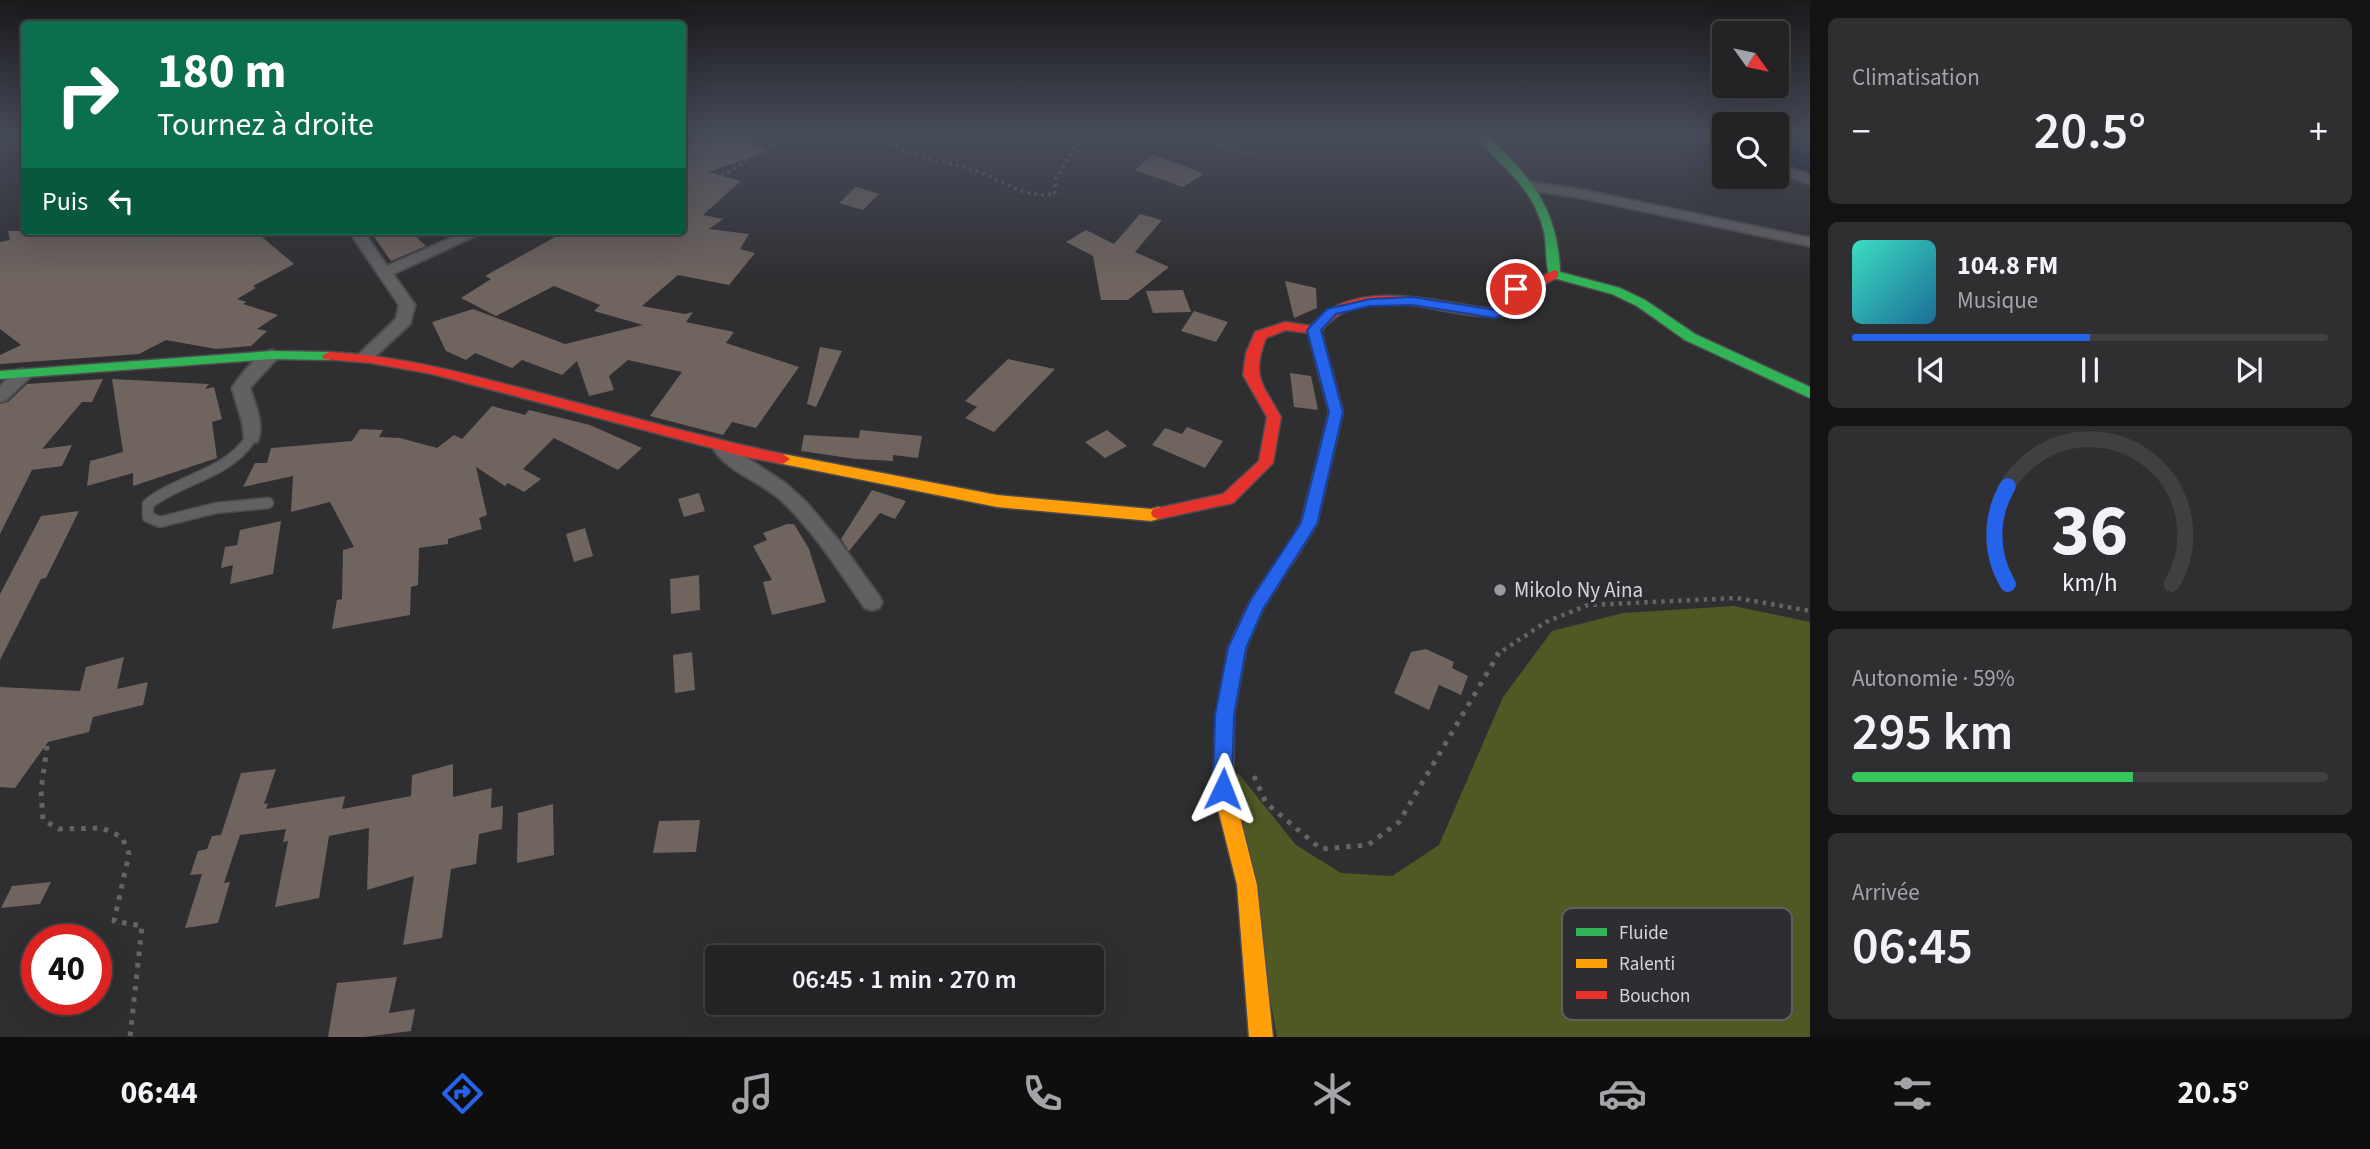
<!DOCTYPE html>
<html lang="fr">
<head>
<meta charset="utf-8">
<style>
  :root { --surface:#232225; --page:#2f2f32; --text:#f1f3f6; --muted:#a3a4a7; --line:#403f42; --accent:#2563eb }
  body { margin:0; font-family:"Source Sans 3",sans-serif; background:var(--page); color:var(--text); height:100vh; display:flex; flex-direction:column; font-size:26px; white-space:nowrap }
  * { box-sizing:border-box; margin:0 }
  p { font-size:23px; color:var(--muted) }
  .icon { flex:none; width:38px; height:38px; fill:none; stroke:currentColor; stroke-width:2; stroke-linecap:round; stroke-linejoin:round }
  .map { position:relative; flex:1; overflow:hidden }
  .details { display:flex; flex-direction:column; gap:18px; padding:18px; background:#131314; width:560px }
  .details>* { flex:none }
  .top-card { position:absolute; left:21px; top:21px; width:665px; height:214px; border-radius:7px; box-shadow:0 7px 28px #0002,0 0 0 2px var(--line); background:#0b6e4f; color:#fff; overflow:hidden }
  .needle { width:46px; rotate:123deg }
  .tools { position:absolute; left:1712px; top:21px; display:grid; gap:14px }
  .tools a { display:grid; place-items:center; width:77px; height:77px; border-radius:7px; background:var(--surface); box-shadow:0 7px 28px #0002,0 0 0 2px var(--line); font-size:35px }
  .speed { position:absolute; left:21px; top:924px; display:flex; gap:14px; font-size:35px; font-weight:700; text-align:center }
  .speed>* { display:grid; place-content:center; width:91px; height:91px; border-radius:50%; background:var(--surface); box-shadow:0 7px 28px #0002,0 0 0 2px var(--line); line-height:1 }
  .speed .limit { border:10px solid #d22; background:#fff; color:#111 }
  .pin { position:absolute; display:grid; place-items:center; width:60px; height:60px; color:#fff; margin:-30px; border:4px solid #fff; border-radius:50%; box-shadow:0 2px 7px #0007 }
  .me { position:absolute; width:77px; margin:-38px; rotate:2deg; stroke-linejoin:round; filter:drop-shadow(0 0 5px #0008) }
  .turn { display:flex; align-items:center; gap:24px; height:147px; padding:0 21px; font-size:32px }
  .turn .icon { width:91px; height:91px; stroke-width:2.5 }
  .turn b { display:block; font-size:49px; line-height:60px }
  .then { display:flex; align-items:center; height:66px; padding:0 21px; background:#0003; gap:14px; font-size:26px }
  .big { font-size:52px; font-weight:600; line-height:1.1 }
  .details .tile { flex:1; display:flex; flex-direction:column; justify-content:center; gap:10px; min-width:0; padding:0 24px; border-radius:10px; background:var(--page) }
  .details .dial { align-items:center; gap:0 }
  .dial svg { height:182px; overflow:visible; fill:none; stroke:var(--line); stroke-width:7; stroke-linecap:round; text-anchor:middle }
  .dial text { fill:var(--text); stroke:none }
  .song { display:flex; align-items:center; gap:21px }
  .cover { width:84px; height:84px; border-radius:10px; background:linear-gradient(135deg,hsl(170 70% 55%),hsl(200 70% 35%)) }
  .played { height:7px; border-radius:4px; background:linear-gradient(90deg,var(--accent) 50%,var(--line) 50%) }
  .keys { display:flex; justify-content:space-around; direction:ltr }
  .heat { display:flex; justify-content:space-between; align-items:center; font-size:38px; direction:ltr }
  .charge { height:10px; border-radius:5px; background:linear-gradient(90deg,#34c759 59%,var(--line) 0) }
  .trip { position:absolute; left:705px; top:945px; width:399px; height:70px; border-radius:7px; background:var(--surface); box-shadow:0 7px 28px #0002,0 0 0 2px var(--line); font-weight:600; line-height:70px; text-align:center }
  .tab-bar { display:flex; height:112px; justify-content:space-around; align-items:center; background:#0e0e0f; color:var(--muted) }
  .tab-bar .icon { width:49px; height:49px }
  .tab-bar .selected { color:var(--accent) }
  .tab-bar b { font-size:32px; color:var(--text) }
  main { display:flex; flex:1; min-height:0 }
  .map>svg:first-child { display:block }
  .forest { fill:#4e5924 }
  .water { fill:#04192c }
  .building { fill:#6f645e }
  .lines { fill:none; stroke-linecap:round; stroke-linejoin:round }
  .lane-casing { stroke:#4d4c4e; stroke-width:13 }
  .street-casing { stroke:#4d4c4e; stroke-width:4 }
  .fast-casing { stroke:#4d4c4e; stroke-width:3 }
  .slow-casing { stroke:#4d4c4e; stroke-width:3 }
  .jam-casing { stroke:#4d4c4e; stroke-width:3 }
  .path-far2 { stroke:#646465; stroke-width:3.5; stroke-dasharray:2.5 4.5; stroke-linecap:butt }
  .path-far1 { stroke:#646465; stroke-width:4.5; stroke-dasharray:3.5 5; stroke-linecap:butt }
  .path { stroke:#646465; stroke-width:5; stroke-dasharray:4.5 7; stroke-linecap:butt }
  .lane { stroke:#616062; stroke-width:10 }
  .street { fill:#616062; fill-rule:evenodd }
  .fast { fill:#30b455; fill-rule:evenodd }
  .slow { fill:#ff9f0a; fill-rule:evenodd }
  .jam { fill:#e5322d; fill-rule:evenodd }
  .route { fill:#2563eb; stroke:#184099; stroke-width:2 }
  .poi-dot { fill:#9b9a9e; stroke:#2e2d32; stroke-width:2.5 }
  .labels { text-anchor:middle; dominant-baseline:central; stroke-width:7; stroke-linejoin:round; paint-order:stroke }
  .poi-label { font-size:21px; fill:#d5d4d8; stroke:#2e2d32; text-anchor:start }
  .key { fill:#2e2d32; stroke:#605f64; stroke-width:2 }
  .key-label { font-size:19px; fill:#d5d4d8 }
</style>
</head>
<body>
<main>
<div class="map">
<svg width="1810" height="1037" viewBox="0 0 1810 1037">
  <rect width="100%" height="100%" fill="#2f2e31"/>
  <path class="forest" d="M 1734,606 L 1810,622 L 1810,1037 L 1277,1037 L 1231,787 L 1238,773 L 1296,845 L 1341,873 L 1392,876 L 1439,845 L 1503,697 L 1552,631 L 1623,613 Z"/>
  <path class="water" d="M 1776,136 L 1810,136 L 1810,176 L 1776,159 Z"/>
  <path class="building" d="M 713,136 L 742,136 L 767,152 L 708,172 L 741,181 L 703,215 L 723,219 L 709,229 L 749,234 L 740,249 L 755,253 L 729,285 L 678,275 L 642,306 L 685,314 L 693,312 L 686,322 L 734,332 L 726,343 L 799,367 L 756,428 L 732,422 L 723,435 L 650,416 L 682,372 L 628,360 L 609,376 L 614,390 L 589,396 L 577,361 L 562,375 L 522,360 L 512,368 L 475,353 L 466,360 L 446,351 L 432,322 L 473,309 L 565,344 L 643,325 L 594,311 L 600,305 L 554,286 L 496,316 L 461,298 L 491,279 L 485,276 L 566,231 L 682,231 L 682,148 Z
    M 1152,155 L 1182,165 L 1204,174 L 1183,187 L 1135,170 Z
    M 856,187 L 879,194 L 863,210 L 839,203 Z
    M 1140,214 L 1162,220 L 1135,252 L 1169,267 L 1128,300 L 1101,300 L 1093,256 L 1066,242 L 1086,230 L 1114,244 Z
    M 8,231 L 255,231 L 294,264 L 253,286 L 256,288 L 237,299 L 247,302 L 243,304 L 278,315 L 257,329 L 267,331 L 251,346 L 216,349 L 166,340 L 139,354 L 0,364 L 0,355 L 21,345 L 0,329 L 0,242 L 10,240 Z
    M 393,231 L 410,231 L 426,246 L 391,261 L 374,237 Z
    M 1285,281 L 1316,288 L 1317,308 L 1294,318 Z
    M 1183,290 L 1191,312 L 1153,313 L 1146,291 Z
    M 1194,311 L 1228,322 L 1216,342 L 1181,331 Z
    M 820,347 L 842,351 L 816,407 L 807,404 Z
    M 1008,359 L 1055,369 L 994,432 L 965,418 L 977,407 L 965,401 Z
    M 1290,373 L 1311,376 L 1318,410 L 1294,407 Z
    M 103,379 L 92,402 L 82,402 L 42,449 L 72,445 L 62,466 L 32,470 L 0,534 L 0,404 L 8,402 L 27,384 Z
    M 112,379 L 209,384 L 205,389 L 214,387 L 222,419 L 212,422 L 217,458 L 133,486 L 133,473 L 87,486 L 90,461 L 123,452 Z
    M 492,406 L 525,415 L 529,410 L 590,425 L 642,448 L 618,470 L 554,438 L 523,469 L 541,479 L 524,492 L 508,483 L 505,486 L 476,467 L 487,515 L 479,518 L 482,529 L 448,539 L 448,544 L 419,548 L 418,585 L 411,587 L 410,615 L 332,629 L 337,600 L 342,599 L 343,550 L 354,547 L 330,502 L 291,512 L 293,476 L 243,487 L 255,463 L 267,463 L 271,448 L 352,441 L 360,429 L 383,430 L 379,437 L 400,438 L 437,448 L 454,435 L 462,439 Z
    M 1187,427 L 1223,441 L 1205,468 L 1152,445 L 1165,428 L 1182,434 Z
    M 860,430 L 922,436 L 918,458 L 893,455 L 893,461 L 856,459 L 801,451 L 804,435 L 859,438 Z
    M 1107,430 L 1127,446 L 1105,458 L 1085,442 Z
    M 872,490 L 906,501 L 895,519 L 880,513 L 849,551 L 841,539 Z
    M 699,493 L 705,511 L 684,517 L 678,499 Z
    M 79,511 L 46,578 L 41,579 L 0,660 L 0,594 L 41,516 Z
    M 281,521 L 273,574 L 230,584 L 233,565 L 221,568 L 225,547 L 237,545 L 240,530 Z
    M 787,524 L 794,524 L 809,549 L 826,602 L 772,615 L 763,582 L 772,580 L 753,546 L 767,540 L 763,533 Z
    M 585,528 L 593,556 L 574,562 L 566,534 Z
    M 699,575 L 700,610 L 671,614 L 670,579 Z
    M 1426,649 L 1454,662 L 1452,668 L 1468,676 L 1461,695 L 1439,685 L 1429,710 L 1394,693 L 1411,652 Z
    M 692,652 L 695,690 L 675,693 L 673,655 Z
    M 124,657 L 117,689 L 148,682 L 143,705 L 93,717 L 89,732 L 48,742 L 15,788 L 0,787 L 0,687 L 80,691 L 86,667 Z
    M 453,764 L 453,797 L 492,788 L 491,808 L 503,806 L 502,829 L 479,834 L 476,864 L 451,869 L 442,938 L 403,945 L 414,876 L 367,890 L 369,828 L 329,836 L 319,898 L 275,907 L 288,841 L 283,842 L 286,829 L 240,835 L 224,883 L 230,882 L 218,923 L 185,928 L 202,874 L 190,875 L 198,851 L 207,849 L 212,836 L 221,835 L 241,773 L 276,769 L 264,804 L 268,803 L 266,809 L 345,796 L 342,809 L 411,796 L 412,775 Z
    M 553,804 L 554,855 L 517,863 L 518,813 Z
    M 700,820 L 696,852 L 653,853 L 659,821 Z
    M 51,882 L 40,904 L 1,908 L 12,886 Z
    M 397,977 L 389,1013 L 415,1009 L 411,1031 L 364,1037 L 328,1037 L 337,983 Z"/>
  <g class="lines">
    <g class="lane-casing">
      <path id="lane" d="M 251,438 C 227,475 181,478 148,504 L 148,517 L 160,522 L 216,508 L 268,503"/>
    </g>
    <g class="street-casing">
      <path id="street" d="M 1712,136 L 1724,136 L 1724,144 Z
        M 1776,163 L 1810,175 L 1810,184 L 1776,172 Z
        M 1530,182 L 1582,190 L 1810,238 L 1810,246 L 1582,198 L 1525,189 L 1523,186 Z
        M 349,231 L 363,231 L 387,266 L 467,231 L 486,231 L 393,274 L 415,305 L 410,324 L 370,361 L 364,362 L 356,357 L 396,319 L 399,305 Z
        M 272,350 L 280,355 L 250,388 C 255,405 265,426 257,442 L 245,442 L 242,421 L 232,388 C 241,375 256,354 272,350 Z
        M 23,369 L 31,374 L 29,378 L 6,400 L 0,402 L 0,386 L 17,370 Z
        M 721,441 L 785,483 L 806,502 L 839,541 L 879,596 L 882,602 L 879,608 L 872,610 L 865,608 C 839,571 814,531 781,500 C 759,480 728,473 712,447 L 715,443 Z"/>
    </g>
    <g class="fast-casing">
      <path id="fast" d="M 1476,136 L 1487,136 C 1531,177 1558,209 1560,272 L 1620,288 L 1645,300 L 1695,334 L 1810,387 L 1810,398 L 1685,340 L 1637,306 L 1612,294 L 1550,277 C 1544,262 1548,244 1543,228 C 1531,185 1502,168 1476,136 Z
        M 272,351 L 329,352 L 336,356 L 329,360 L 272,359 L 0,379 L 0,371 Z"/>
    </g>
    <g class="slow-casing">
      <path id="slow" d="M 783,454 L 997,495 L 1151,509 L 1159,507 L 1167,513 L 1165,517 L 1151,521 L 997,507 L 778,463 L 776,459 Z
        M 1286,554 L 1292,556 L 1294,560 L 1263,609 L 1246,648 L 1234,715 L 1233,789 L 1257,885 L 1273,1037 L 1249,1037 L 1237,885 L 1213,789 L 1216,715 L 1228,648 L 1250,601 L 1280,556 Z"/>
    </g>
    <g class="jam-casing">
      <path id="jam" d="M 1554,270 L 1558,271 L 1558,277 L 1529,293 L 1519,293 L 1513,314 C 1454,328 1370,271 1321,331 L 1343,412 L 1317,524 L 1292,564 L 1280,564 L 1278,560 L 1301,523 L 1329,412 L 1308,333 L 1286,330 L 1266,338 C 1251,377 1262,383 1281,417 L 1273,463 L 1233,503 L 1159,519 L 1153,517 L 1151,513 L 1153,509 L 1223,494 L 1259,461 L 1267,417 L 1243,375 L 1246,353 L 1255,332 L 1285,322 L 1311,326 C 1345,285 1406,295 1453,303 C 1469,305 1485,310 1501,309 L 1505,295 L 1512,286 L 1523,286 Z
        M 329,352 C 392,355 452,370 513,386 C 603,409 692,435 783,454 L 790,459 L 783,464 L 746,457 L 432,374 L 371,363 L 324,359 L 322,356 Z"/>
    </g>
    <path class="path-far2" d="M 870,136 L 919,156 L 973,169 L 1021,191 L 1040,195 L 1055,194 L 1056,178 L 1076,145 L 1099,136
      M 1189,136 L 1252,155
      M 682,190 L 722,176 L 787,136
      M 125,252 L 171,231"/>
    <path class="path-far1" d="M 1496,655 L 1546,622 L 1588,605 L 1737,598 L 1810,611"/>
    <path class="path" d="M 47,746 L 41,791 L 43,820 L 59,829 L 102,828 L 122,837 L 129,854 L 114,921 L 142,926 L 130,1037
      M 1254,776 L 1266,803 L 1321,849 L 1368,845 L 1399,822 L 1499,653"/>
    <use href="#lane" class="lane"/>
    <use href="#street" class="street"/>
    <use href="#fast" class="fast"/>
    <use href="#slow" class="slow"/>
    <use href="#jam" class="jam"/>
  </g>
  <linearGradient id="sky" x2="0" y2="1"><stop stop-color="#1a191b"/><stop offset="0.48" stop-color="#474c5a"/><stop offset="1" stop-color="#474c5a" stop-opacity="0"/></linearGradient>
  <rect width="1810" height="281" fill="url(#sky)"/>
  <path class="route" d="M 1516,285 L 1522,289 L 1517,295 L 1514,310 L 1495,318 L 1413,305 L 1370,306 L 1336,314 L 1321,330 L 1343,412 L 1317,524 L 1263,609 L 1246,648 L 1234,715 L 1232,789 L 1230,795 L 1223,798 L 1216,795 L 1213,789 L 1215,715 L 1228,648 L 1250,601 L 1301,523 L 1329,412 L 1307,330 L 1327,309 L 1370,299 L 1413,297 L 1495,310 L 1502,308 L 1505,295 Z"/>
  <circle class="poi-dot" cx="1500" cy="590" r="7"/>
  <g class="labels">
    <g class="poi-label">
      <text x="1514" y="590">Mikolo Ny Aina</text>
    </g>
  </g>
  <rect x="1562" y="908" width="230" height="112" rx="10" class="key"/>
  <rect x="1576" y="928" width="31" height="8" fill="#30b455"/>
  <rect x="1576" y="959" width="31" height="9" fill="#ff9f0a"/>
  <rect x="1576" y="991" width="31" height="8" fill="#e5322d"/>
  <g class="key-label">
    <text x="1619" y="939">Fluide</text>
    <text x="1619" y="970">Ralenti</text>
    <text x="1619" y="1002">Bouchon</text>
  </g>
</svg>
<div class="tools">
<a><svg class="needle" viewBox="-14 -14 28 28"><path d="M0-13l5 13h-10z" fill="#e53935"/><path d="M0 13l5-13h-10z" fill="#a3a4a7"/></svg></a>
<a><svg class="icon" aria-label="search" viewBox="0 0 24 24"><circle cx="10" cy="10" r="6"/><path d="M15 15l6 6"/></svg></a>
</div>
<div class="speed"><div class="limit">40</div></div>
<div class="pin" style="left:1516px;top:289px;background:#d93025"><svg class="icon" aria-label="arrive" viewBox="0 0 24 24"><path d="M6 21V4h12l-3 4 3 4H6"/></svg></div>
<svg class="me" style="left:1223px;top:789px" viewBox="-20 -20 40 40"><path d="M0-17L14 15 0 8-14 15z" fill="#2563eb" stroke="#fff" stroke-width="4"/></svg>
<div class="trip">06:45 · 1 min · 270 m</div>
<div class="top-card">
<div class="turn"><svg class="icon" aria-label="right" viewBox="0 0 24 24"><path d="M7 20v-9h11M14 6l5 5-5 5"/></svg><div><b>180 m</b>Tournez à droite</div></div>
<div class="then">Puis<svg class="icon" aria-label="left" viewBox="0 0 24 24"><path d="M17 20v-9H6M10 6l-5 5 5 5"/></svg></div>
</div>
</div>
<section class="details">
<div class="tile"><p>Climatisation</p>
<div class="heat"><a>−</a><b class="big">20.5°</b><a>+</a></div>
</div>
<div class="tile">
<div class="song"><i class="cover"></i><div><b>104.8 FM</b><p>Musique</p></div></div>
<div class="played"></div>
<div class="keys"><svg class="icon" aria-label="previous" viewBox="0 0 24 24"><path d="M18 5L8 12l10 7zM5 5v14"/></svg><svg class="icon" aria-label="pause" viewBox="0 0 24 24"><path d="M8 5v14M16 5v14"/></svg><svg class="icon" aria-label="next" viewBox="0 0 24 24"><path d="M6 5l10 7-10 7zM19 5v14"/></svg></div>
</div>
<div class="tile dial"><svg viewBox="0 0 100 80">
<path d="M14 69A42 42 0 1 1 86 69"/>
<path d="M14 69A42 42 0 0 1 14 26" stroke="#2563eb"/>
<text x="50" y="56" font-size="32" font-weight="700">36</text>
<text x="50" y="72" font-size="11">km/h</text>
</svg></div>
<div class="tile"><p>Autonomie · 59%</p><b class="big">295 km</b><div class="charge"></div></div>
<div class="tile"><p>Arrivée</p><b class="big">06:45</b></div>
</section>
</main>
<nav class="tab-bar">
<b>06:44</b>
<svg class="icon selected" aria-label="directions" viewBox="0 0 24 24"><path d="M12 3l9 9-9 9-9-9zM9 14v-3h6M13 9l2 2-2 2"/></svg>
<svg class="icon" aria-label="music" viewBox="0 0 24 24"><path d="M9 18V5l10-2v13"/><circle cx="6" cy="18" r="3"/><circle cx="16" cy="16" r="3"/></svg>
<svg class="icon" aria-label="phone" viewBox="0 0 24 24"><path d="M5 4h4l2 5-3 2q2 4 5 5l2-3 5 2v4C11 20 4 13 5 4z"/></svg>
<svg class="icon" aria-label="climate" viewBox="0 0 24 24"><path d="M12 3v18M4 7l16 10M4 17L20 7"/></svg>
<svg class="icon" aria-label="car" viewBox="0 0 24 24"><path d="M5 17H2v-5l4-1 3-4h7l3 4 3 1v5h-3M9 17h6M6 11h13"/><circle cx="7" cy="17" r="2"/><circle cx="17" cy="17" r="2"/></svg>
<svg class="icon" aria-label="filters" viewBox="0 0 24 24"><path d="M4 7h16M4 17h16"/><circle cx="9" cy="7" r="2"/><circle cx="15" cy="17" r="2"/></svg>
<b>20.5°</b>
</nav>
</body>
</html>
